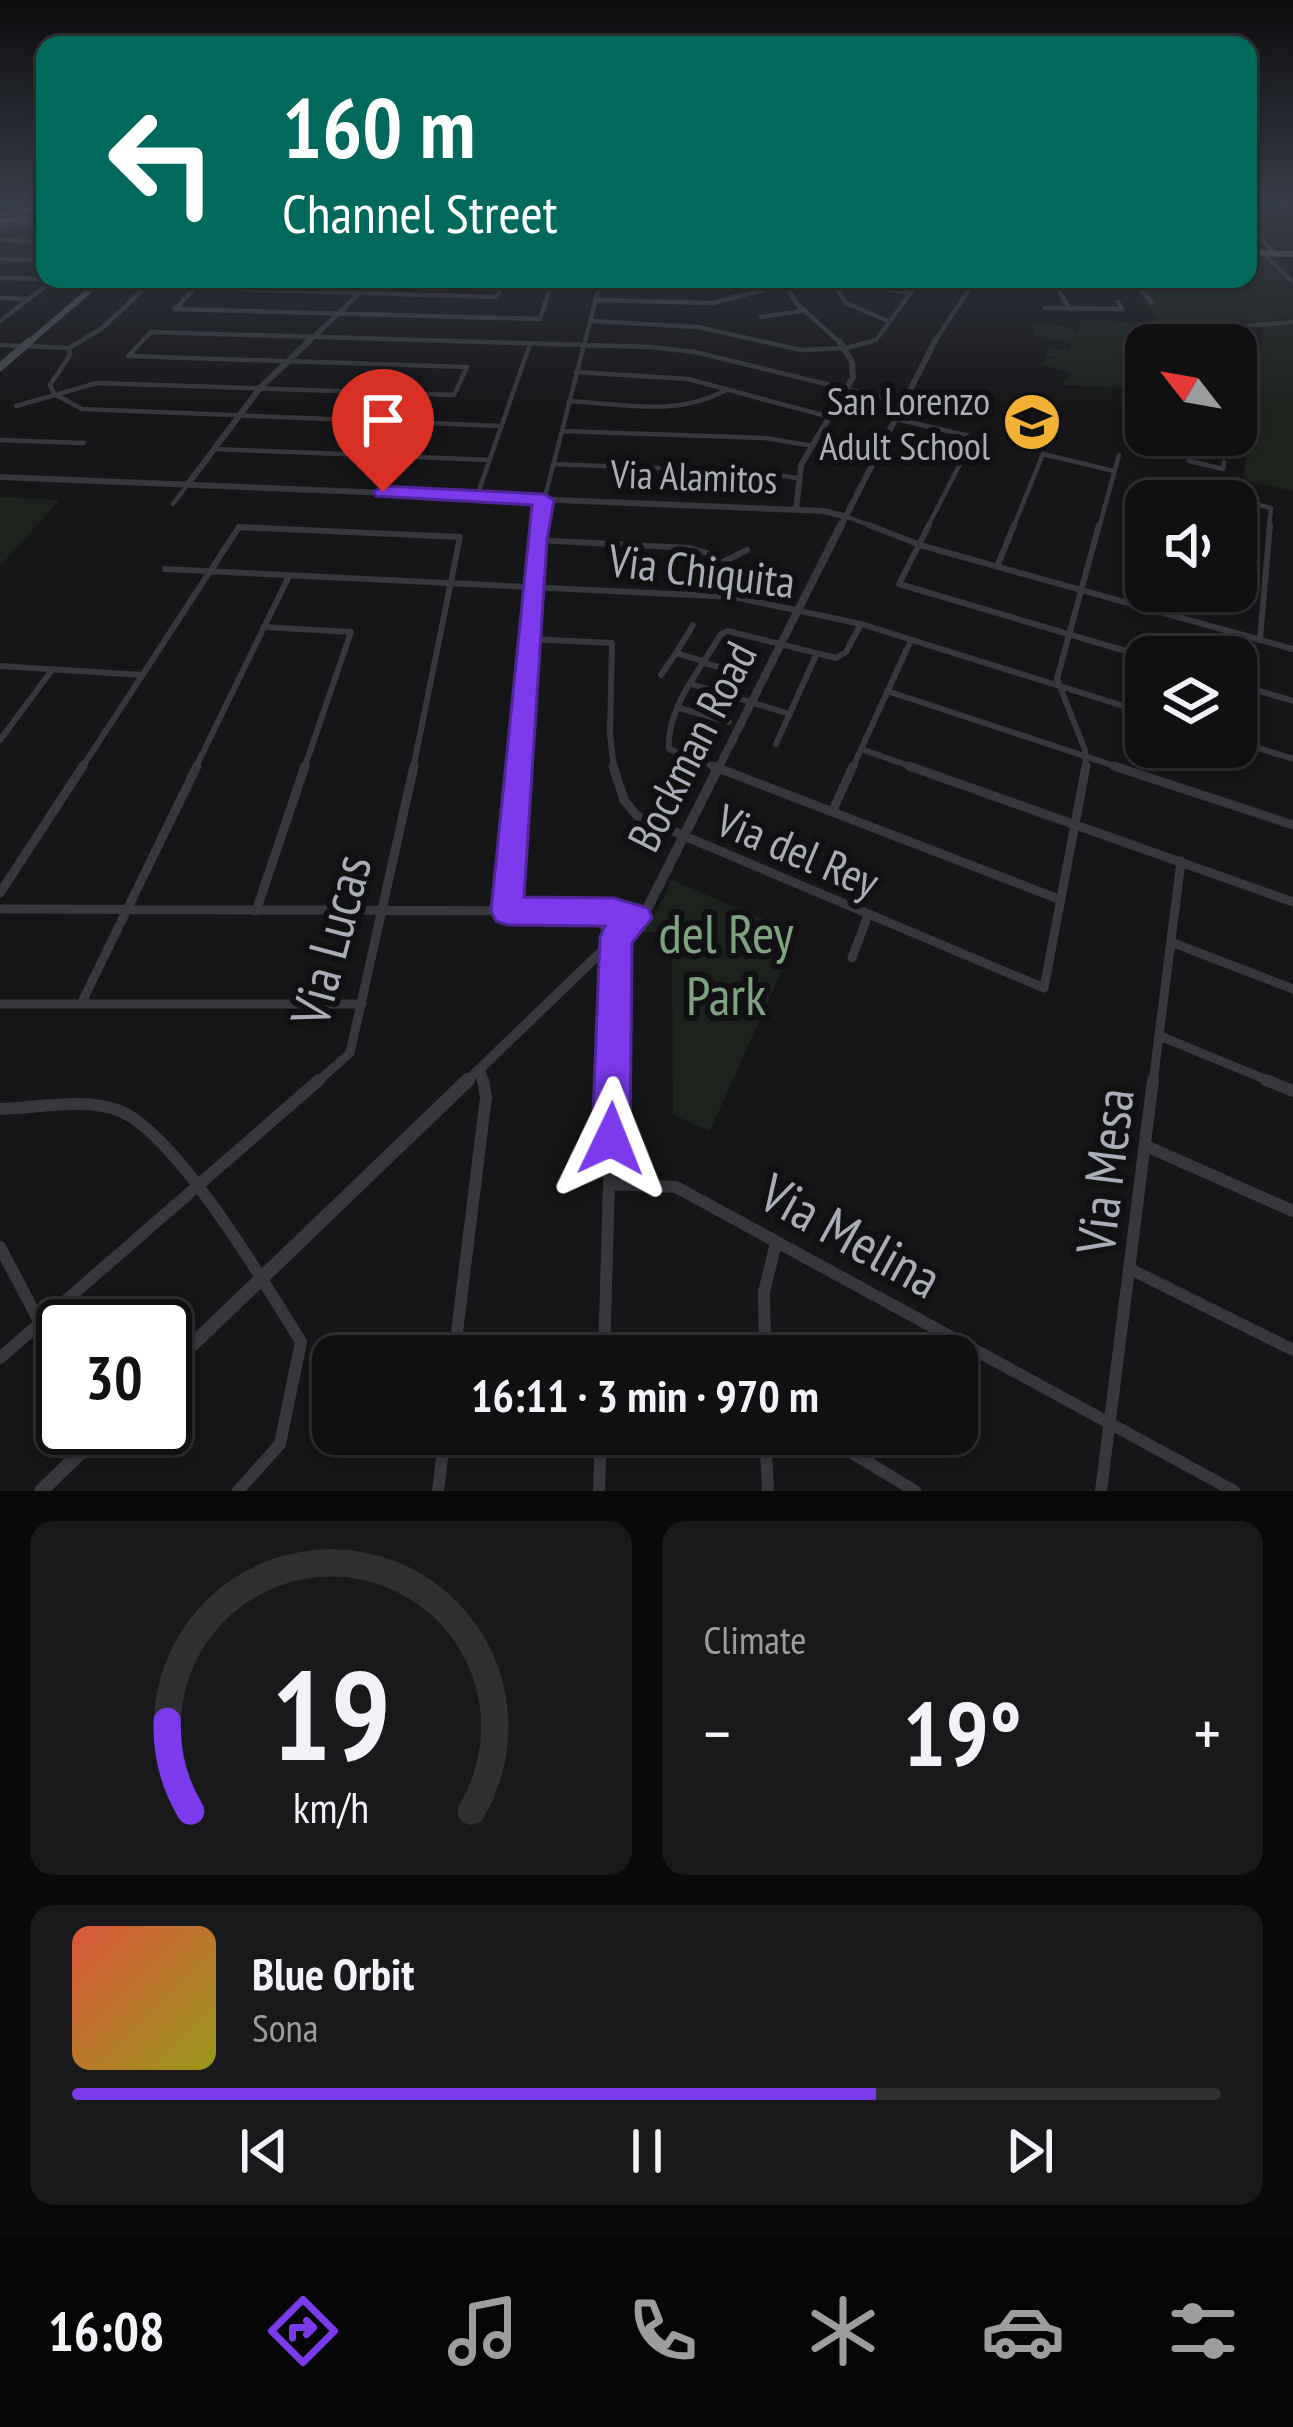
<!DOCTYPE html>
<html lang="en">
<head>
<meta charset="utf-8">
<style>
  :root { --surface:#101012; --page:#19191b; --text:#f1f3f6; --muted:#9c9d9f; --line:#303032; --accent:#7c3aed }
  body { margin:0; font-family:"PT Sans Narrow",sans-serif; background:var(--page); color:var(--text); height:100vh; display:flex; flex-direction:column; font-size:45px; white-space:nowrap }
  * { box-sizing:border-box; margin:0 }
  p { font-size:39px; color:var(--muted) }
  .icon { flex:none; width:66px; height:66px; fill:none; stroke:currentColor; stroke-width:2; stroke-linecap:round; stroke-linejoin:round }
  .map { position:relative; height:1491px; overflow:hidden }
  .details { display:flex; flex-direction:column; gap:30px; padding:30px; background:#09090a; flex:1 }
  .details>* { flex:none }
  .banner { position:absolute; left:36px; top:36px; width:1221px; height:252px; border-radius:24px; box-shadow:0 3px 9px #0004,0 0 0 3px var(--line); background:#00695c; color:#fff; overflow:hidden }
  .needle { width:78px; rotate:301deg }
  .tools { position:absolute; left:1125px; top:324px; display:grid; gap:24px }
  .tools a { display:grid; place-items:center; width:132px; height:132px; border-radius:24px; background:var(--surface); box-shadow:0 3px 9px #0004,0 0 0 3px var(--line); font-size:60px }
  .speed { position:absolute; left:36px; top:1299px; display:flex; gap:24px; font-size:60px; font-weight:700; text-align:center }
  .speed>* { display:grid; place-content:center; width:156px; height:156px; border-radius:50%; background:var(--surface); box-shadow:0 3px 9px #0004,0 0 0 3px var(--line); line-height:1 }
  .speed .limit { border:6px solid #111; border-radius:18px; background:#fff; color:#111 }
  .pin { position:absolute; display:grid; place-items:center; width:102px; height:102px; color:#fff; margin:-123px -51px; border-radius:50% 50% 50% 0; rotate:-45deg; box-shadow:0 0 12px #0007 }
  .pin .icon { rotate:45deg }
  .me { position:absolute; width:132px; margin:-66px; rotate:2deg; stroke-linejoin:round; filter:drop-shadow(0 0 9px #0008) }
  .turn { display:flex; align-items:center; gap:42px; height:252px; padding:0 48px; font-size:54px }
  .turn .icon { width:156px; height:156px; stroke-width:2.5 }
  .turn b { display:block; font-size:84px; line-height:102px }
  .big { font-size:90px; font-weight:700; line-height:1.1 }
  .details .card { flex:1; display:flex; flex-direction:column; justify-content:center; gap:18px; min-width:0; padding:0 42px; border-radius:24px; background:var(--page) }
  .details .dial { align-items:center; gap:0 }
  .dial svg { height:312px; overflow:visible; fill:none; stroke:var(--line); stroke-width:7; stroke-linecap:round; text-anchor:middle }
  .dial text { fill:var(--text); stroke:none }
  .song { display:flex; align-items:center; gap:36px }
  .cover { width:144px; height:144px; border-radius:18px; background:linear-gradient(135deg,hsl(10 70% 55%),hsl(60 70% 35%)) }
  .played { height:12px; border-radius:6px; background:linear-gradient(90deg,var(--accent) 70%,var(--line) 70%) }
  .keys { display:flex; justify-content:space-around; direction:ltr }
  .heat { display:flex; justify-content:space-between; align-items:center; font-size:66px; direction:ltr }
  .details .tiles { flex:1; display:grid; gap:30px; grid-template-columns:1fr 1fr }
  .card:last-child { grid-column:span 2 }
  .trip { position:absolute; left:312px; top:1335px; width:666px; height:120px; border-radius:24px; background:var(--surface); box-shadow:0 3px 9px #0004,0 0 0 3px var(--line); font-weight:700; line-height:120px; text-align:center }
  .tabs { display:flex; height:192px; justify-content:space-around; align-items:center; background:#060607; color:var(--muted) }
  .tabs .icon { width:84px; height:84px }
  .tabs .current { color:var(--accent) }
  .tabs b { font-size:54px; color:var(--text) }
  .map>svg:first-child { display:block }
  .green { fill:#1c231d }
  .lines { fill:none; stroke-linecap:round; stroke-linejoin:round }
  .stream { stroke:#2c353c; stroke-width:3 }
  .minor-far3 { stroke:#37383d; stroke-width:4.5 }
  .minor-far2 { stroke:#37383d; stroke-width:6 }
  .minor-far1 { stroke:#37383d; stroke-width:9 }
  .minor { stroke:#37383d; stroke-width:12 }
  .tertiary-far4 { stroke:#37383d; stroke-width:4.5 }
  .tertiary-far3 { stroke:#37383d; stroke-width:6 }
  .tertiary-far2 { stroke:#37383d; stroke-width:8 }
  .tertiary-far1 { stroke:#37383d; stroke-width:10 }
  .tertiary { stroke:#37383d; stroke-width:14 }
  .secondary-far1 { stroke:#45474d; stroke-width:6 }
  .secondary { stroke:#45474d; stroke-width:8 }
  .primary { stroke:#53555c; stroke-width:6 }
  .motorway { stroke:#63666e; stroke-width:6 }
  .motorway-bridge { stroke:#63666e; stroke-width:6 }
  .route { fill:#7c3aed; stroke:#51269a; stroke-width:3 }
  .labels { text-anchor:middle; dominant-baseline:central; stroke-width:12; stroke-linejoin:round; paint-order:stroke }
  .far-poi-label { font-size:39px; fill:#a8adb8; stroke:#111113; text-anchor:end }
  .far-street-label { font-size:39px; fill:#a8adb8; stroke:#111113 }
  .street-label { font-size:45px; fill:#a8adb8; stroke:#111113 }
  .near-park-label { font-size:54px; fill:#7fa381; stroke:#111113 }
  .near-street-label { font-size:54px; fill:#a8adb8; stroke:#111113 }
</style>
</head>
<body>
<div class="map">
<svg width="1293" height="1491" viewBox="0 0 1293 1491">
  <rect width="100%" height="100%" fill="#161618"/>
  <path class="green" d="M 1248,259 L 1264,261 L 1293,288 L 1293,319 L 1203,324 L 1205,345 L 1146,345 L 1146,389 L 1062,385 L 1072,373 L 1043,365 L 1047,358 L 1056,358 L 1046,355 L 1048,347 L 1070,351 L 1072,344 L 1034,335 L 1033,322 L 1071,327 L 1076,332 L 1081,320 L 1159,323 L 1130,279 L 1248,279 Z
    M 1293,324 L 1293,491 L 1243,480 L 1264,325 Z
    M 0,497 L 60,500 L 0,566 Z
    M 672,880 L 798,934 L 710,1131 L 673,1115 L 672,933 L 635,932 L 657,911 Z"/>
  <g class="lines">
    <path class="stream" d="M 0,230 L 45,226"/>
    <path class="minor-far3" d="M 1279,201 L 1293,214
      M 1248,226 L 1276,254
      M 0,240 L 45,242
      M 1263,254 L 1293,282
      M 0,259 L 45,260
      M 0,278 L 45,279
      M 830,279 L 846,303 L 888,321
      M 1020,279 L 1131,283
      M 1133,280 L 1152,303
      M 1054,282 L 1069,308
      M 881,288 L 909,293
      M 0,298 L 28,299
      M 596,300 L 713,303 L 783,285
      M 176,308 L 195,288 L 497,297 L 505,279
      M 1045,308 L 1122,309 L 1118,302
      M 175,309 L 540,319 L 553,279
      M 761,317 L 801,311
      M 0,321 L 55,279
      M 590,321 L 698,327 L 801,350 L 847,348 L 876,340 L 921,279
      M 1218,334 L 1243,338
      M 0,345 L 69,348
      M 1210,345 L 1218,328 L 1293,322
      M 69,348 L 70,355 L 50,385 L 54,394 L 82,409 L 502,426
      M 69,348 L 101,329 L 155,279
      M 1236,352 L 1251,354
      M 129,355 L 151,332 L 652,347 L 695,352 L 904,403
      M 576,372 L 688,379 L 830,417
      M 1236,372 L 1252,375
      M 1236,395 L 1248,397
      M 569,401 C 622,404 677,417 726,390
      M 16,406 L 97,383 L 454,395 L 467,367 L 128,356
      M 896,419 L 974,437 L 927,528
      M 562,431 L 765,438 L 813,446
      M 1193,435 L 1189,461 L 1223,469 L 1224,462
      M 1192,439 L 1241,451
      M 0,440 L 84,443
      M 214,449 L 490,460
      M 553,464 L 756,472 L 797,478
      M 477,496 L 530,344
      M 1188,501 L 1191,489 L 1271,508 L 1269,528
      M 173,504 L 188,484
      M 847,517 L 877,528
      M 238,528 L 272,528
      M 537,528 L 601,279
      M 1013,528 L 1043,454 L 1114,471
      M 1099,528 L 1119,455"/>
    <path class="minor-far2" d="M 869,525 L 920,545 L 1293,649
      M 929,525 L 899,584 L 1146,657
      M 536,540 L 690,548 L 710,554 L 730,569 L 734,597
      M 723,562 L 747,550
      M 997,567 L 1014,525
      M 165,569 L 734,597 L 861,624 L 1146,713
      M 1167,614 L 1172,591
      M 693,625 L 676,653 L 706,662
      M 264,627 L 351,632 L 304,769
      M 529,639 L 612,643 L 610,734 L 614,769
      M 1260,639 L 1270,525
      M 705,663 L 750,676
      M 0,666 L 142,675
      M 661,675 L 676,653
      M 1236,684 L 1293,701
      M 694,685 L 790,714
      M 887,691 L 1124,769
      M 679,708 L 729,722
      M 0,740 L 52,670
      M 1236,741 L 1293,759
      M 776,744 L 817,653
      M 861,749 L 918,769
      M 81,769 L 239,527 L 460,537 L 413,769
      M 195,769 L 289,576
      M 518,769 L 538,525
      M 721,769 L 669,749 C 666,708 702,667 721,634 L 728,631 L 836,658 L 846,652 L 861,624
      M 852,769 L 911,640
      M 1086,769 L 1085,750 L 1057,679 L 1099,525"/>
    <path class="minor-far1" d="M 613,766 L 624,800 L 637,816 L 1044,988 L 1086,766
      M 713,766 L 1061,900
      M 909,766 L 1293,902
      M 1114,766 L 1293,825
      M 832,812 L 853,766
      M 0,893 L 83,766
      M 0,909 L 584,911 L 636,918
      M 256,911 L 305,766
      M 507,911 L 519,766
      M 590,914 L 616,937 L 612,1083
      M 1171,942 L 1293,989
      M 852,958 L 868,915
      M 0,1004 L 362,1004
      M 81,1004 L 197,766
      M 1160,1036 L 1274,1083
      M 481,1070 L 483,1083
      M 316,1083 L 350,1053 L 414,766
      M 1153,1083 L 1181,861"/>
    <path class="minor" d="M 1266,1080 L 1293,1091
      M 0,1109 C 36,1108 86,1097 120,1111 C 177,1134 267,1287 301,1342 L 280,1444 L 238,1491
      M 1146,1146 L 1293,1211
      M 610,1184 L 676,1187 L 1234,1491
      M 0,1247 L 40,1323
      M 1130,1269 L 1293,1350
      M 454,1356 L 486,1097 L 483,1080
      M 604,1356 L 612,1080
      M 765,1356 L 764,1292 L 776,1243
      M 0,1358 L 319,1080
      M 765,1434 L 768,1491
      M 821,1434 L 915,1491
      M 438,1491 L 445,1434
      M 599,1491 L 601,1434
      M 1101,1491 L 1153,1080"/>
    <path class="tertiary-far4" d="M 781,279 L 798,305 L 842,344
      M 306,344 L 375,279
      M 933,344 L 976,279"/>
    <path class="tertiary-far3" d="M 0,477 L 824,511 L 847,517
      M 188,484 L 260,388 L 309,341
      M 796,510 L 801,465 L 853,377 L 852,362 L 839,341
      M 840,528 L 935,341"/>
    <path class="tertiary-far2" d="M 718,769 L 841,525"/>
    <path class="tertiary-far1" d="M 465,1083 L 648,907 L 719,766"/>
    <path class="tertiary" d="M 165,1371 L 468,1080
      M 41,1491 L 106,1428"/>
    <path class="secondary-far1" d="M 27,344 L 103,279"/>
    <path class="secondary" d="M 0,367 L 30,341"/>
    <path class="primary" d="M 0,202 L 45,214
      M 0,225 L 45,221
      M 1248,253 L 1293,254"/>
    <path class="motorway" d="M 11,211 L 45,205
      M 0,221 L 28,218"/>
    <path class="motorway-bridge" d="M 3,213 L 45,209"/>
  </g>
  <linearGradient id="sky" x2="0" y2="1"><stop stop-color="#0c0c0d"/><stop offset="0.49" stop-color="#363c48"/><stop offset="1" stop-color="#363c48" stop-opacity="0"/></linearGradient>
  <rect width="1293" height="410" fill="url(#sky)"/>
  <path class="route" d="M 383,486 L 544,494 L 554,500 L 547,540 L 524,897 L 614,898 L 648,908 L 652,918 L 632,943 L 630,1139 L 624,1153 L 611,1158 L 597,1153 L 592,1139 L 600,937 L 605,926 L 507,925 L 496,921 L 491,911 L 532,505 L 376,496 L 373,492 Z"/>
  <defs>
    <g id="university-disc" transform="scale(3)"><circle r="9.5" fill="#f2b134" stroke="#111113"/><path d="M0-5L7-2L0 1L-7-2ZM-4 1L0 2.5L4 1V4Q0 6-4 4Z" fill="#111"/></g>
  </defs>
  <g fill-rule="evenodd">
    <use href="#university-disc" x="1032" y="422"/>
  </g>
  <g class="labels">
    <g class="far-poi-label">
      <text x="990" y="400">San Lorenzo<tspan x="990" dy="45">Adult School</tspan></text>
    </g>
    <g class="far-street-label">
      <text transform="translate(694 476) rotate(2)">Via Alamitos</text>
    </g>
    <g class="street-label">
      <text transform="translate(702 570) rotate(7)">Via Chiquita</text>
      <text transform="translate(691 746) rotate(-63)">Bockman Road</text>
      <text transform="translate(798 850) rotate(23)">Via del Rey</text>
    </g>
    <g class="near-park-label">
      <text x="726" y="933">del Rey<tspan x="726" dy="62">Park</tspan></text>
    </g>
    <g class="near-street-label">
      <text transform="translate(330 940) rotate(-75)">Via Lucas</text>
      <text transform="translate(1104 1171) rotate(-83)">Via Mesa</text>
      <text transform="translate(851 1235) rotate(29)">Via Melina</text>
    </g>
  </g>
</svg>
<div class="tools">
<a><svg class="needle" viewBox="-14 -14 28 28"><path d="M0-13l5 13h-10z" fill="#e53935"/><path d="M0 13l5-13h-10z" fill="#9c9d9f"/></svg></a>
<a><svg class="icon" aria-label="sound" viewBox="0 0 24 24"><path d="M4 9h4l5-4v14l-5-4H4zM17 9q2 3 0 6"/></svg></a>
<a><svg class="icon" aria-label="layers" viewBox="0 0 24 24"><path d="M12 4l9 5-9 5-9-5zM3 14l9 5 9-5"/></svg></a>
</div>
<div class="speed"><div class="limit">30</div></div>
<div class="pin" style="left:383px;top:492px;background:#d93025"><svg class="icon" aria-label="arrive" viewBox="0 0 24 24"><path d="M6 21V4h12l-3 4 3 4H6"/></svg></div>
<svg class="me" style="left:611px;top:1139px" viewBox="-20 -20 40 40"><path d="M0-17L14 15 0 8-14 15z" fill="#7c3aed" stroke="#fff" stroke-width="4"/></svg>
<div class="trip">16:11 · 3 min · 970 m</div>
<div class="banner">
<div class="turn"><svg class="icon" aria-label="left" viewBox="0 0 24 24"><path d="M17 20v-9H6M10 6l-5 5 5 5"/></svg><div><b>160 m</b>Channel Street</div></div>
</div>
</div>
<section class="details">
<div class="tiles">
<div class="card dial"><svg viewBox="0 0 100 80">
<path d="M14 69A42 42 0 1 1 86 69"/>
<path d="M14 69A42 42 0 0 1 8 46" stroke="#7c3aed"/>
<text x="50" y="56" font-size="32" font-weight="700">19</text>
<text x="50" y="72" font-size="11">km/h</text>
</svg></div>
<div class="card"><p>Climate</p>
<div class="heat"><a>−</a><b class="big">19°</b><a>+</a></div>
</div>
<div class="card">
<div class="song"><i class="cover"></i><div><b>Blue Orbit</b><p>Sona</p></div></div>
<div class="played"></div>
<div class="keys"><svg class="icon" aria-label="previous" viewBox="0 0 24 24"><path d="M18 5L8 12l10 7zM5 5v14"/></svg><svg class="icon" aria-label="pause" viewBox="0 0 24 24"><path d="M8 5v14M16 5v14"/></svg><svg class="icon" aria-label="next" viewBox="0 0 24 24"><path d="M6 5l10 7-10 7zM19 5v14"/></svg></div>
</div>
</div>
</section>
<nav class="tabs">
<b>16:08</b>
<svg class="icon current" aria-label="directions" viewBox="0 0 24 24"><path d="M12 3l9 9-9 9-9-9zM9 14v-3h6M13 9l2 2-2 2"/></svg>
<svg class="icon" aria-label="music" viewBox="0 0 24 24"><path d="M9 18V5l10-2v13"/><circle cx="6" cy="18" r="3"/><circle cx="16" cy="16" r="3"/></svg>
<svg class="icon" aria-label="phone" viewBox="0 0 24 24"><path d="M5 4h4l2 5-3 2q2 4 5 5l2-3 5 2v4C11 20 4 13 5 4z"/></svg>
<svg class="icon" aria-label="climate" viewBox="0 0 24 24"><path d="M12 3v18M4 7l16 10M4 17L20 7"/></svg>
<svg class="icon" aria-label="car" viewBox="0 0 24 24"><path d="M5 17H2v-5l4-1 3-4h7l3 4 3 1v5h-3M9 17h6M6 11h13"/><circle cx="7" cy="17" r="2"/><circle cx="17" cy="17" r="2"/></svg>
<svg class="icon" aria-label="filters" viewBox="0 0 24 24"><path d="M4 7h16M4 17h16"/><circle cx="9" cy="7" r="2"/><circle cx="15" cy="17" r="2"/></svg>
</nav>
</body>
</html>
